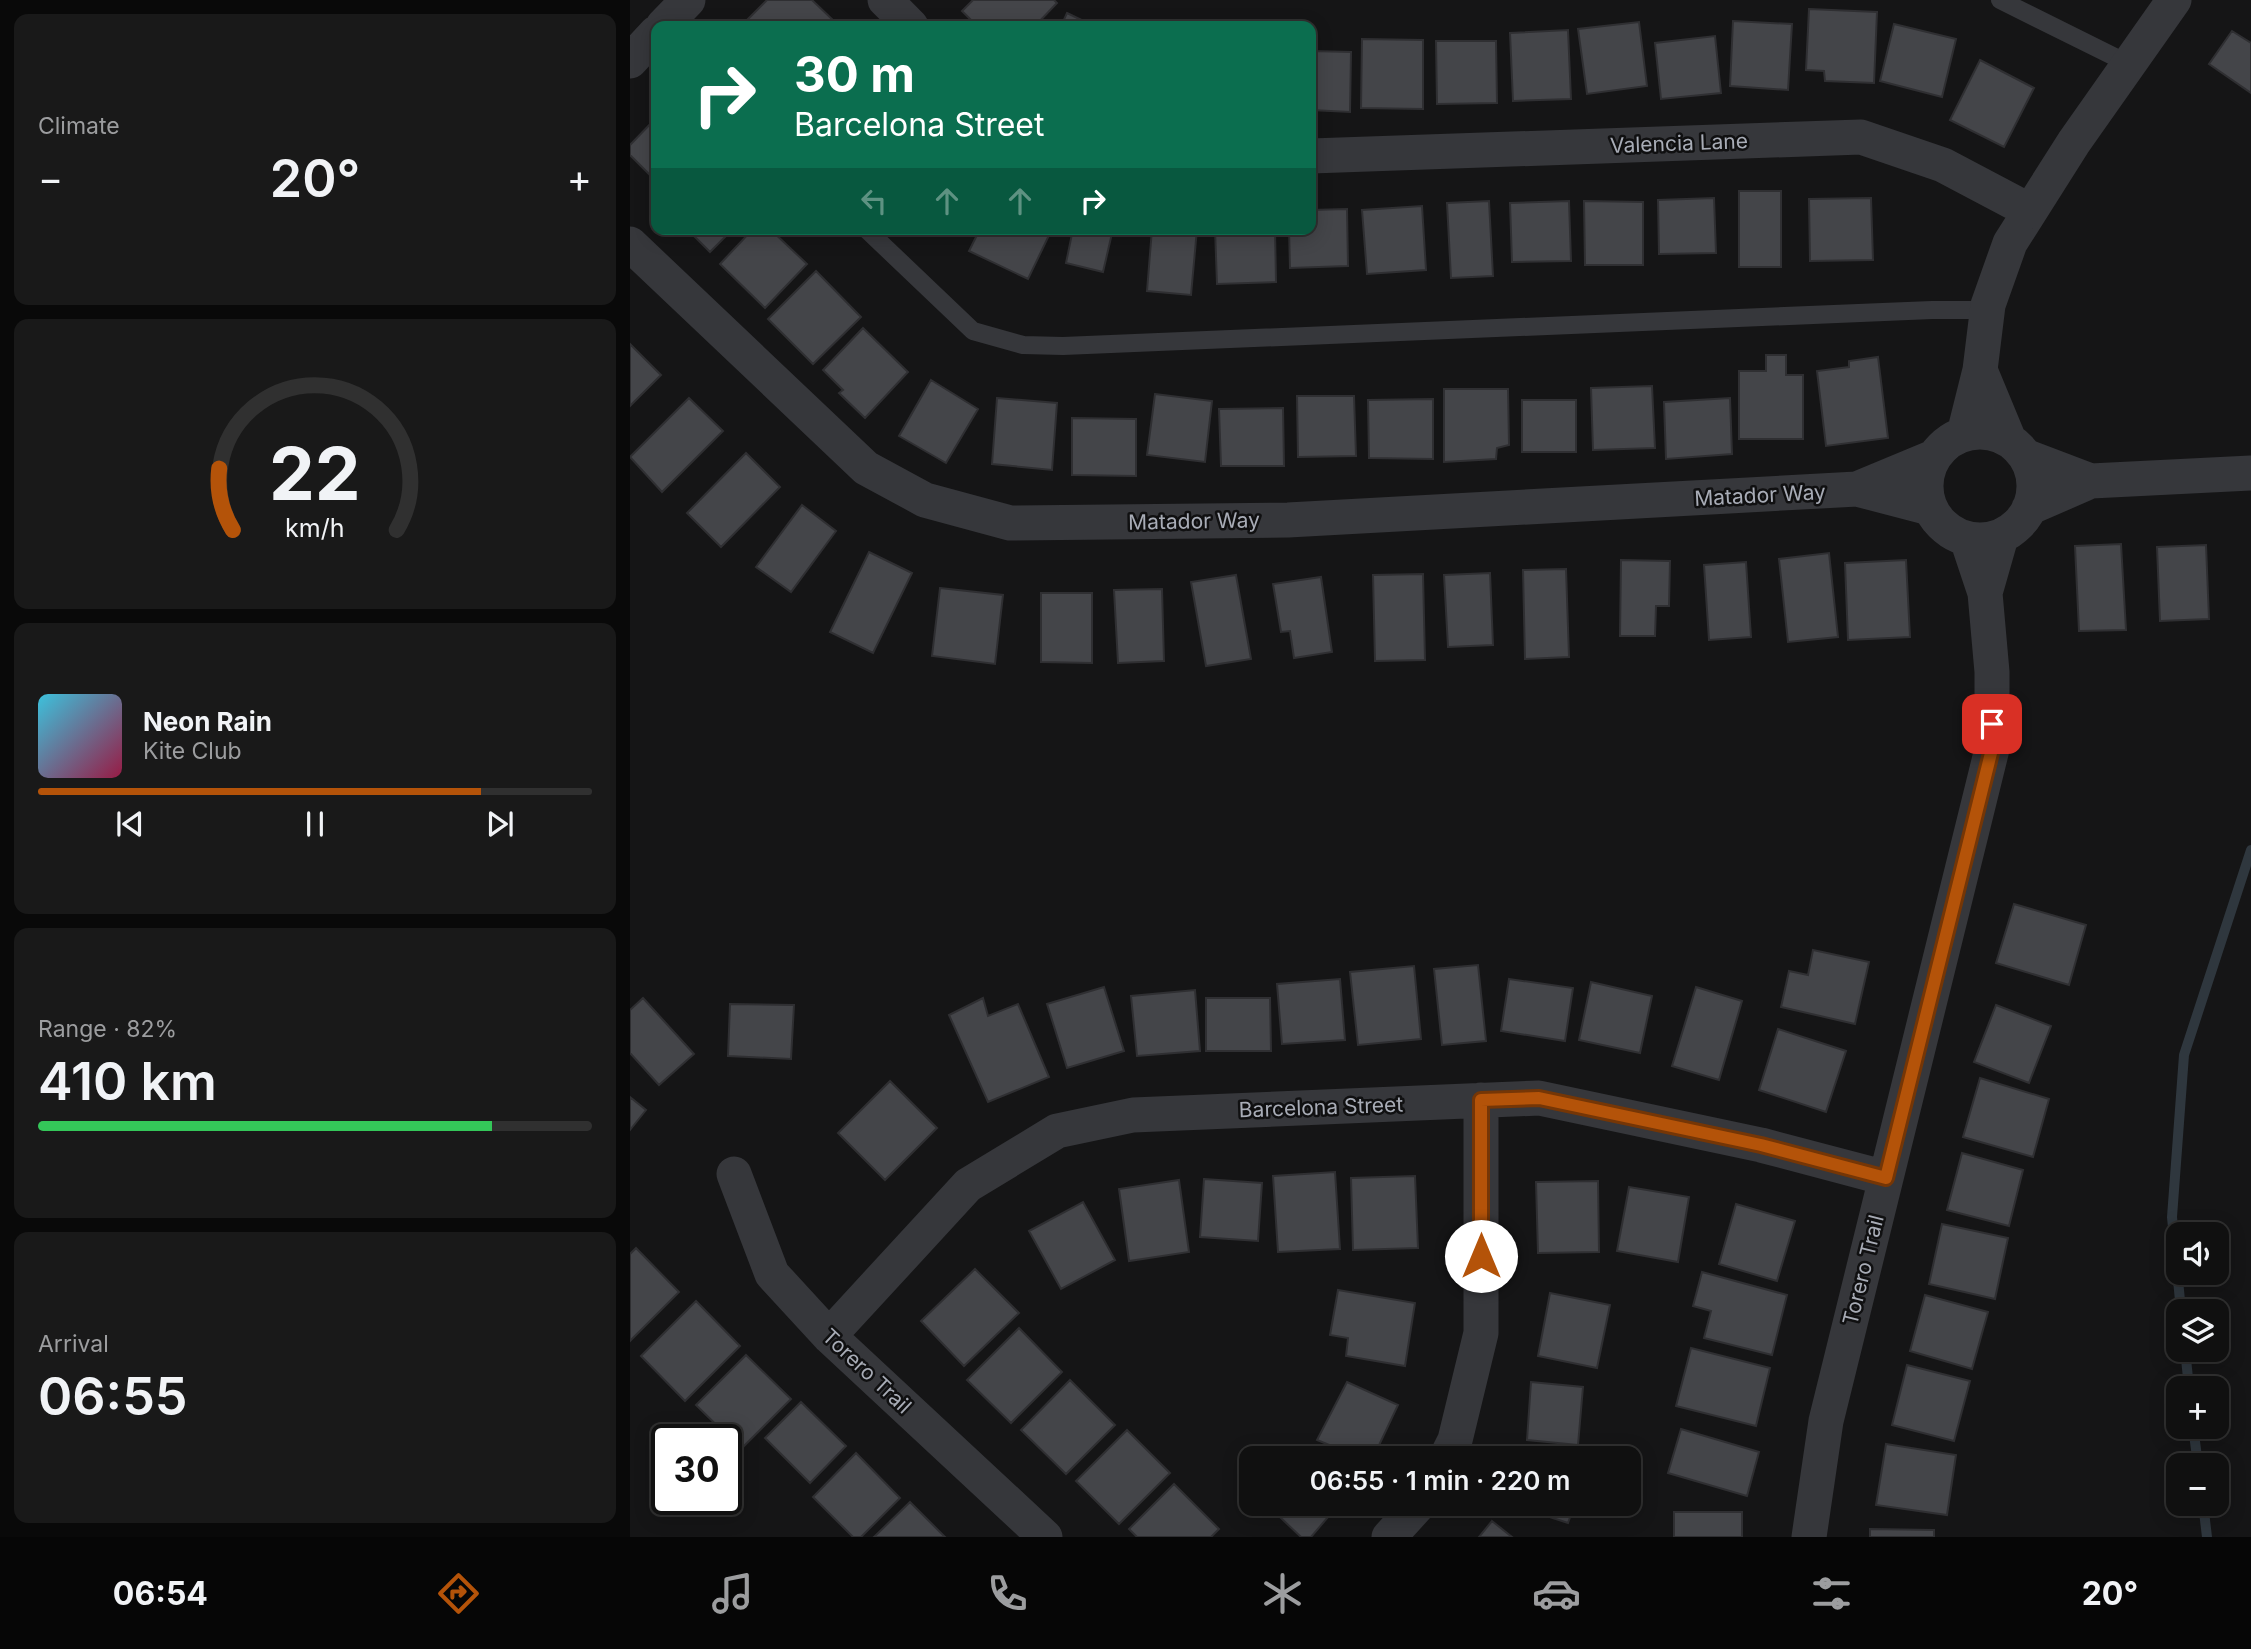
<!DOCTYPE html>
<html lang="en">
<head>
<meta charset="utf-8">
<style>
  :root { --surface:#101010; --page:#191919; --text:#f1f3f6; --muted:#9c9d9f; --line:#303030; --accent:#b45309 }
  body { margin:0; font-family:Inter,sans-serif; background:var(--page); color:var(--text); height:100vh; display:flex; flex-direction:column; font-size:26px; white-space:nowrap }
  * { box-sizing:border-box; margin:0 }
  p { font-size:23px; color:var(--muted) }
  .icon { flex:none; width:38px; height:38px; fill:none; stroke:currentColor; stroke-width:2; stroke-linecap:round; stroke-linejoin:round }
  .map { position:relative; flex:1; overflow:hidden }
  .panel { display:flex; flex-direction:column; gap:14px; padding:14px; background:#090909; width:630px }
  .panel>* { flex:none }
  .top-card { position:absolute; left:21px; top:21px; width:665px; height:214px; border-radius:14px; box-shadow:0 4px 18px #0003,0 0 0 2px var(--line); background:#0b6e4f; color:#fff; overflow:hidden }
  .tools { position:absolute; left:1536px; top:1222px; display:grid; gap:14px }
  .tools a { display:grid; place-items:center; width:63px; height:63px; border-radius:14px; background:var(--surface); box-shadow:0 4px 18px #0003,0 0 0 2px var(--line); font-size:35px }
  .speed { position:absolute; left:21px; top:1424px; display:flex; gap:14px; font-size:35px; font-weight:700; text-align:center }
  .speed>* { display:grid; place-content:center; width:91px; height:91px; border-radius:50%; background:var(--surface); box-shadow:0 4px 18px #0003,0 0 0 2px var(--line); line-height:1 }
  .speed .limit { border:4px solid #111; border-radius:10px; background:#fff; color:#111 }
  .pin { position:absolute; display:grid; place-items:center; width:60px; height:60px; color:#fff; margin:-30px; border-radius:14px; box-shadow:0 4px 10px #0006 }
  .me { position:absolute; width:77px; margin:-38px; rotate:0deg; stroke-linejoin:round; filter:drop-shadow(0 0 5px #0008) }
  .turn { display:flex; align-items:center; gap:24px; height:147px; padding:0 28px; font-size:32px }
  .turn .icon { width:91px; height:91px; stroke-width:2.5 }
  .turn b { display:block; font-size:49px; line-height:60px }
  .lanes { display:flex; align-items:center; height:66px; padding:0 28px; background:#0003; justify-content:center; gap:35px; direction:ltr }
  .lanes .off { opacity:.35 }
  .big { font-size:52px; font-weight:600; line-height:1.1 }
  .panel .widget { flex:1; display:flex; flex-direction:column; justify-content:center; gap:10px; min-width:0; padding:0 24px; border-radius:14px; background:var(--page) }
  .panel .dial { align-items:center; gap:0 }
  .dial svg { height:182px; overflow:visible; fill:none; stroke:var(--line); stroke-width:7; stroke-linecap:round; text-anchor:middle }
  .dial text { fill:var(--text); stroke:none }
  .song { display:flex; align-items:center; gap:21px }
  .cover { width:84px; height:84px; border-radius:10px; background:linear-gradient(135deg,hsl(190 70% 55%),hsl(340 70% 35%)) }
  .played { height:7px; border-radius:4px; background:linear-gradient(90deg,var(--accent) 80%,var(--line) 80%) }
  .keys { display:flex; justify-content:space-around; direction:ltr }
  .heat { display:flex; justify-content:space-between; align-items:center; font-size:38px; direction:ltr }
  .charge { height:10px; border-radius:5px; background:linear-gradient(90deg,#34c759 82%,var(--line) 0) }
  .trip { position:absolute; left:609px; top:1446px; width:402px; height:70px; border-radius:14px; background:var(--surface); box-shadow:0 4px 18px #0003,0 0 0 2px var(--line); font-weight:600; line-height:70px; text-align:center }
  .dock { display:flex; height:112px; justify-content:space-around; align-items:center; background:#060606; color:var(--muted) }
  .dock .icon { width:49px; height:49px }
  .dock .on { color:var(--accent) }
  .dock b { font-size:32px; color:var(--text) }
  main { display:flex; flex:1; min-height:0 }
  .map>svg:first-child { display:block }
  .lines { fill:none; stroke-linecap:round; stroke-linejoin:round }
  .stream { stroke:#2f373e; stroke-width:10 }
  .building { fill:#444549; stroke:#2f2f32; stroke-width:2 }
  .lane { stroke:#36373b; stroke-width:18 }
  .street { stroke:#36373b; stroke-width:35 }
  .route-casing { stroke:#753606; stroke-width:18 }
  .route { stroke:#b45309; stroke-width:12 }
  .labels { text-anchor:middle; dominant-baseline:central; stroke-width:5; stroke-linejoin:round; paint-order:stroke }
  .street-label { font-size:21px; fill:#a8acb6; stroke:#101011 }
</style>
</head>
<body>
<main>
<section class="panel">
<div class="widget"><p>Climate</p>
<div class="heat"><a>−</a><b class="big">20°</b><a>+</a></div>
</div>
<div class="widget dial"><svg viewBox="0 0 100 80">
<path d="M14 69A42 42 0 1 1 86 69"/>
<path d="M14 69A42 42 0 0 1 8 42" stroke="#b45309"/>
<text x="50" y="56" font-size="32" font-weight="700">22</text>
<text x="50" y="72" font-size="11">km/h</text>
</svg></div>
<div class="widget">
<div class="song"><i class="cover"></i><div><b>Neon Rain</b><p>Kite Club</p></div></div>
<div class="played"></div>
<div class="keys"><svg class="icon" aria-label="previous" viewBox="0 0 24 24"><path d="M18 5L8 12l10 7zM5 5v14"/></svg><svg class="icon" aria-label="pause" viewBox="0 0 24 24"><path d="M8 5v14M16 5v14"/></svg><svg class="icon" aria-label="next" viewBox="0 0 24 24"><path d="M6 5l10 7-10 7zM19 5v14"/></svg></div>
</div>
<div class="widget"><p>Range · 82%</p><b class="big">410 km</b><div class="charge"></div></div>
<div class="widget"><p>Arrival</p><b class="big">06:55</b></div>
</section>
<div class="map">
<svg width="1621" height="1537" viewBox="0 0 1621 1537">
  <rect width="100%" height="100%" fill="#151516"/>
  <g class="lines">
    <path class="stream" d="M 1551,1311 L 1542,1217 L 1554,1055 L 1621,850
      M 1555,1349 L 1559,1388
      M 1563,1426 L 1568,1465
      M 1573,1503 L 1577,1537"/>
  </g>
  <path class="building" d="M 137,0 L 182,0 L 205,22 L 201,26 L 122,26 L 116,21 Z
    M 343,0 L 424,0 L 427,3 L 405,26 L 347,26 L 332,11 Z
    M 1179,9 L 1247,12 L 1244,83 L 1195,81 L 1194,71 L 1176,70 Z
    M 437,13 L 464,26 L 431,26 Z
    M 1103,21 L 1162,24 L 1158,90 L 1100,86 Z
    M 1009,22 L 1017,86 L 957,94 L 948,29 Z
    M 1264,24 L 1326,39 L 1312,97 L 1250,81 Z
    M 938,30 L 941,99 L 883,101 L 880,33 Z
    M 1602,31 L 1621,43 L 1621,93 L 1579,64 Z
    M 1085,36 L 1091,93 L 1031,99 L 1025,43 Z
    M 732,39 L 793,40 L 793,109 L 731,108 Z
    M 806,41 L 866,41 L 867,103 L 807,104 Z
    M 681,51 L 721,52 L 720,112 L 681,110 Z
    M 1350,60 L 1404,88 L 1374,147 L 1320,120 Z
    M 26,118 L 26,181 L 0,155 L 0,145 Z
    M 1109,191 L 1151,191 L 1151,267 L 1109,267 Z
    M 1084,198 L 1086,253 L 1029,254 L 1028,200 Z
    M 1241,198 L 1243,260 L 1180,261 L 1179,199 Z
    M 859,201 L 863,276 L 821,278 L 817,203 Z
    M 939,201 L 941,261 L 882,262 L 880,203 Z
    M 954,201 L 1013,202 L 1013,265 L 955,265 Z
    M 792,206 L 796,270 L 737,274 L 732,210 Z
    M 717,209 L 718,266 L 660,268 L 659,229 L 681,229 L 681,210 Z
    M 57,229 L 103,229 L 80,252 Z
    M 123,229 L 140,229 L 177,264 L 135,308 L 90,264 Z
    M 350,229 L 422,229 L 398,279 L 339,251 Z
    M 443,229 L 483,229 L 473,272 L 436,263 Z
    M 522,229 L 567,229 L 561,295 L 517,291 Z
    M 585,229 L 645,229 L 646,282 L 587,284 Z
    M 186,271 L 231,317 L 183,364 L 138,319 Z
    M 233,328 L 278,372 L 235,418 L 209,393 L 213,390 L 193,370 Z
    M 0,344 L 31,375 L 0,406 Z
    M 1136,355 L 1156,355 L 1156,375 L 1173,375 L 1173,439 L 1109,439 L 1109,371 L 1136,371 Z
    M 1248,357 L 1258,438 L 1196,446 L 1187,371 L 1219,367 L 1219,361 Z
    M 301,380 L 348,409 L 316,463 L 269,436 Z
    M 1022,386 L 1025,448 L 963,450 L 961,388 Z
    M 814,389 L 878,389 L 879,445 L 867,448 L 866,459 L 814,462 Z
    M 525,394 L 582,401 L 575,462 L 517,455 Z
    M 667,396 L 724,396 L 726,456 L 668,457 Z
    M 59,398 L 93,431 L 32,492 L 0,457 Z
    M 367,398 L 427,403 L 422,470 L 362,464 Z
    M 1100,398 L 1102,454 L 1036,459 L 1034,402 Z
    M 803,399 L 803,459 L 739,458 L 738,400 Z
    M 892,400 L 946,400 L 946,452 L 892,452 Z
    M 653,408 L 654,466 L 591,466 L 589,409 Z
    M 442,418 L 506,419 L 506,476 L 442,475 Z
    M 116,453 L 150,487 L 91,547 L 57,513 Z
    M 172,505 L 206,531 L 161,592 L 126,567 Z
    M 1491,544 L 1496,630 L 1449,631 L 1445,546 Z
    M 1576,545 L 1579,619 L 1530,621 L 1527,547 Z
    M 239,552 L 282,573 L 243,653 L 200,632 Z
    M 1199,553 L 1208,637 L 1158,642 L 1149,559 Z
    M 991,560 L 1040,561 L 1039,606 L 1026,606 L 1025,636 L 990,636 Z
    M 1276,560 L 1280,637 L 1218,640 L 1215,563 Z
    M 1116,562 L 1121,637 L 1079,640 L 1074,565 Z
    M 936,569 L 939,657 L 895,659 L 893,570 Z
    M 860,573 L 863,645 L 818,647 L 814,575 Z
    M 793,574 L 795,660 L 745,661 L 743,575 Z
    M 606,575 L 621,659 L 576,666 L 561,582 Z
    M 691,577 L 702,652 L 664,658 L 660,631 L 651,632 L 643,584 Z
    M 310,588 L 373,595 L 365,664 L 302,656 Z
    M 532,589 L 534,661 L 488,663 L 484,590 Z
    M 411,593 L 462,593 L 462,663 L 411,662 Z
    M 1384,904 L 1456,925 L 1439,985 L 1366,963 Z
    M 1183,950 L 1239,962 L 1225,1024 L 1151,1007 L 1159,971 L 1178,975 Z
    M 848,965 L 856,1041 L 812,1045 L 804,969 Z
    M 784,966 L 791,1039 L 728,1045 L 720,972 Z
    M 710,979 L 715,1040 L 652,1044 L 647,984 Z
    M 879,979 L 943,988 L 935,1041 L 871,1031 Z
    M 961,982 L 1022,996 L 1010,1053 L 949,1040 Z
    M 474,987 L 494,1051 L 437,1068 L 417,1004 Z
    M 1066,987 L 1112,1001 L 1089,1080 L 1042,1066 Z
    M 565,990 L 570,1051 L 507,1056 L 501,996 Z
    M 13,998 L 64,1054 L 29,1085 L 0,1053 L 0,1010 Z
    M 353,998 L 358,1016 L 388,1004 L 419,1077 L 358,1102 L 319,1015 Z
    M 576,998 L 640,998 L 641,1051 L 576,1051 Z
    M 100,1004 L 164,1005 L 161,1059 L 98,1056 Z
    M 1366,1005 L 1421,1026 L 1399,1083 L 1344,1062 Z
    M 1148,1029 L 1216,1051 L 1196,1112 L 1129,1090 Z
    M 1350,1078 L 1419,1099 L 1403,1157 L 1333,1137 Z
    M 260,1081 L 307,1128 L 255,1180 L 208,1133 Z
    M 0,1097 L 16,1110 L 0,1130 Z
    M 1332,1153 L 1393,1170 L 1379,1226 L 1317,1210 Z
    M 705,1172 L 710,1249 L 648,1252 L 643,1176 Z
    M 785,1176 L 788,1248 L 723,1250 L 721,1178 Z
    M 574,1179 L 632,1183 L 628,1241 L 570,1237 Z
    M 549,1180 L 559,1252 L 499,1261 L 489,1189 Z
    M 968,1181 L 969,1252 L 908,1253 L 906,1182 Z
    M 999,1187 L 1059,1197 L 1048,1262 L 987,1251 Z
    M 453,1202 L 485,1260 L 431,1289 L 399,1231 Z
    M 1106,1204 L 1165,1221 L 1147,1281 L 1089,1264 Z
    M 1312,1224 L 1378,1238 L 1365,1299 L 1299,1284 Z
    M 6,1248 L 49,1292 L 0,1341 L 0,1254 Z
    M 345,1269 L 389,1313 L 334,1366 L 291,1321 Z
    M 1072,1272 L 1157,1295 L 1142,1355 L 1074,1338 L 1081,1311 L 1063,1306 Z
    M 708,1290 L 785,1303 L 775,1366 L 716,1356 L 718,1338 L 700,1335 Z
    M 920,1293 L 980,1305 L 967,1368 L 908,1356 Z
    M 1295,1295 L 1358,1312 L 1342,1369 L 1280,1351 Z
    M 66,1301 L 110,1346 L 55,1401 L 11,1356 Z
    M 389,1328 L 432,1372 L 381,1423 L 337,1380 Z
    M 1061,1348 L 1140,1368 L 1126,1426 L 1046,1406 Z
    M 116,1355 L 161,1399 L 111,1449 L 66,1405 Z
    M 1277,1365 L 1340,1381 L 1324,1441 L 1262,1425 Z
    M 440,1380 L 485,1425 L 436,1474 L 391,1430 Z
    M 717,1382 L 768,1405 L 743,1458 L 731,1458 L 687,1440 Z
    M 901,1382 L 953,1387 L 948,1445 L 897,1440 Z
    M 171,1402 L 216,1446 L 180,1483 L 135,1438 Z
    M 1051,1429 L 1129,1452 L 1117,1496 L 1038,1473 Z
    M 497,1430 L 540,1473 L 489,1524 L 446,1481 Z
    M 1256,1444 L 1326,1455 L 1317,1515 L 1246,1505 Z
    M 672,1448 L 683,1458 L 662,1458 Z
    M 226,1453 L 270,1498 L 231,1537 L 223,1537 L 183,1497 Z
    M 544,1484 L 589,1529 L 581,1537 L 507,1537 L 499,1529 Z
    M 280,1502 L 315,1537 L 244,1537 Z
    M 635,1503 L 710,1503 L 681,1537 L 671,1537 Z
    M 877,1503 L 945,1503 L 938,1523 Z
    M 1044,1512 L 1112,1512 L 1112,1537 L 1044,1537 Z
    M 862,1521 L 882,1537 L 849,1537 Z
    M 1240,1529 L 1304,1530 L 1304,1537 L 1240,1537 Z"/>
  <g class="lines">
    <path class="lane" d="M 1370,0 L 1499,64
      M 236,229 L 343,331 L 393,345 L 433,346 L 1302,310 L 1358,310"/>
    <path class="street" d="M 255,0 L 281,26
      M 33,26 L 58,0
      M 0,61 L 26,33
      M 681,156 L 1231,137 L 1313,165 L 1400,211
      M 0,244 L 236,468 L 295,500 L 380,523 L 658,520 L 1227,489
      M 1350,370 L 1358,305 L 1380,243 L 1444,142 L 1544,0
      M1296 486a54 54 0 1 1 108 0a54 54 0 1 1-108 0Z
      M 1334,434 L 1350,370 L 1379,440
      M 1395,456 L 1461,481 L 1399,508
      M 1461,481 L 1621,473
      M 1300,508 L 1227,489 L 1304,457
      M 1337,539 L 1355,593 L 1371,537
      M 104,1174 L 142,1274 L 199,1336 L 415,1537
      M 199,1336 L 338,1185 L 427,1131 L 503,1115 L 909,1098 L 1131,1145 L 1256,1178
      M 816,1458 L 825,1440 L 851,1333 L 851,1100
      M 759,1537 L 790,1503
      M 1179,1537 L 1196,1421 L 1362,749 L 1362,672 L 1355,593"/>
  </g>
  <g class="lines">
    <g class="route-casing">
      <path id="route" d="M 851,1256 L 851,1100 L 909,1098 L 1131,1145 L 1256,1178 L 1362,749 L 1362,724"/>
    </g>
    <use href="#route" class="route"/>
  </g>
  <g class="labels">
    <g class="street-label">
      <text transform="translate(1049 143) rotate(-2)">Valencia Lane</text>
      <text transform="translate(1130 495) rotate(-3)">Matador Way</text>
      <text transform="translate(564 521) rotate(-1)">Matador Way</text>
      <text transform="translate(691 1107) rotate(-2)">Barcelona Street</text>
      <text transform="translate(1233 1270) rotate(-76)">Torero Trail</text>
      <text transform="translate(237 1371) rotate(43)">Torero Trail</text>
    </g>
  </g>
</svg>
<div class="tools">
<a><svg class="icon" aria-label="sound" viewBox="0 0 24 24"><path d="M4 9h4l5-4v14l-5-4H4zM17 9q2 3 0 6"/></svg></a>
<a><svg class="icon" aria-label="layers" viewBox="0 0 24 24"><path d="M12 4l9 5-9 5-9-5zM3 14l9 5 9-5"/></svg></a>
<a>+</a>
<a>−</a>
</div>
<div class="speed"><div class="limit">30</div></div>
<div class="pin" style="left:1362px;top:724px;background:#d93025"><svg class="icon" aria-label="arrive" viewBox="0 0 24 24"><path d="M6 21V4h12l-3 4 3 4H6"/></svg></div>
<svg class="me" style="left:851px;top:1256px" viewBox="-20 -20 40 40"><circle r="19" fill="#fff"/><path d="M0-13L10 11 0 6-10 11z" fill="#b45309"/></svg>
<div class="trip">06:55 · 1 min · 220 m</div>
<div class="top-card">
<div class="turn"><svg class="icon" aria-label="right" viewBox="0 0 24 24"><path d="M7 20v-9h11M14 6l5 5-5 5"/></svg><div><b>30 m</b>Barcelona Street</div></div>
<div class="lanes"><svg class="icon off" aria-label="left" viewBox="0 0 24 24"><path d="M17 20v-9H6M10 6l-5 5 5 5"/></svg><svg class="icon off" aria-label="ahead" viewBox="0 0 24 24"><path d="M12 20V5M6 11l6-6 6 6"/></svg><svg class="icon off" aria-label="ahead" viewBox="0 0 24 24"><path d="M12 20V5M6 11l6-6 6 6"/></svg><svg class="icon" aria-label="right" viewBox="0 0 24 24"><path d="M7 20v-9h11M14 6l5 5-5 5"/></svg></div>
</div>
</div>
</main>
<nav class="dock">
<b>06:54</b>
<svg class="icon on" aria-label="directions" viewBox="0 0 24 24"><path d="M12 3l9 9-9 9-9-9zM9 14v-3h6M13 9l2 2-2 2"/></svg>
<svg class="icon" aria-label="music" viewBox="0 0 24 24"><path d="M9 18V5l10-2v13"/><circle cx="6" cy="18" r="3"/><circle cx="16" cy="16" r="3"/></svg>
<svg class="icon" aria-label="phone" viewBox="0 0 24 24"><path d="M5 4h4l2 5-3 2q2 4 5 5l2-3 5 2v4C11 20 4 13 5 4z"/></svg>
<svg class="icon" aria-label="climate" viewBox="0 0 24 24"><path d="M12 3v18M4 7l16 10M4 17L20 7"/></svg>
<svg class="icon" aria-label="car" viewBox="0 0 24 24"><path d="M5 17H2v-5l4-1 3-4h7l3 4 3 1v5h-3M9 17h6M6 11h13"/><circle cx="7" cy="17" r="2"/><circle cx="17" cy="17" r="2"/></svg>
<svg class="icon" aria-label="filters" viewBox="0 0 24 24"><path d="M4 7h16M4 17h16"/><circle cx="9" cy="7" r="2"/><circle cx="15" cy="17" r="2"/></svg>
<b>20°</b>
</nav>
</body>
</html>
